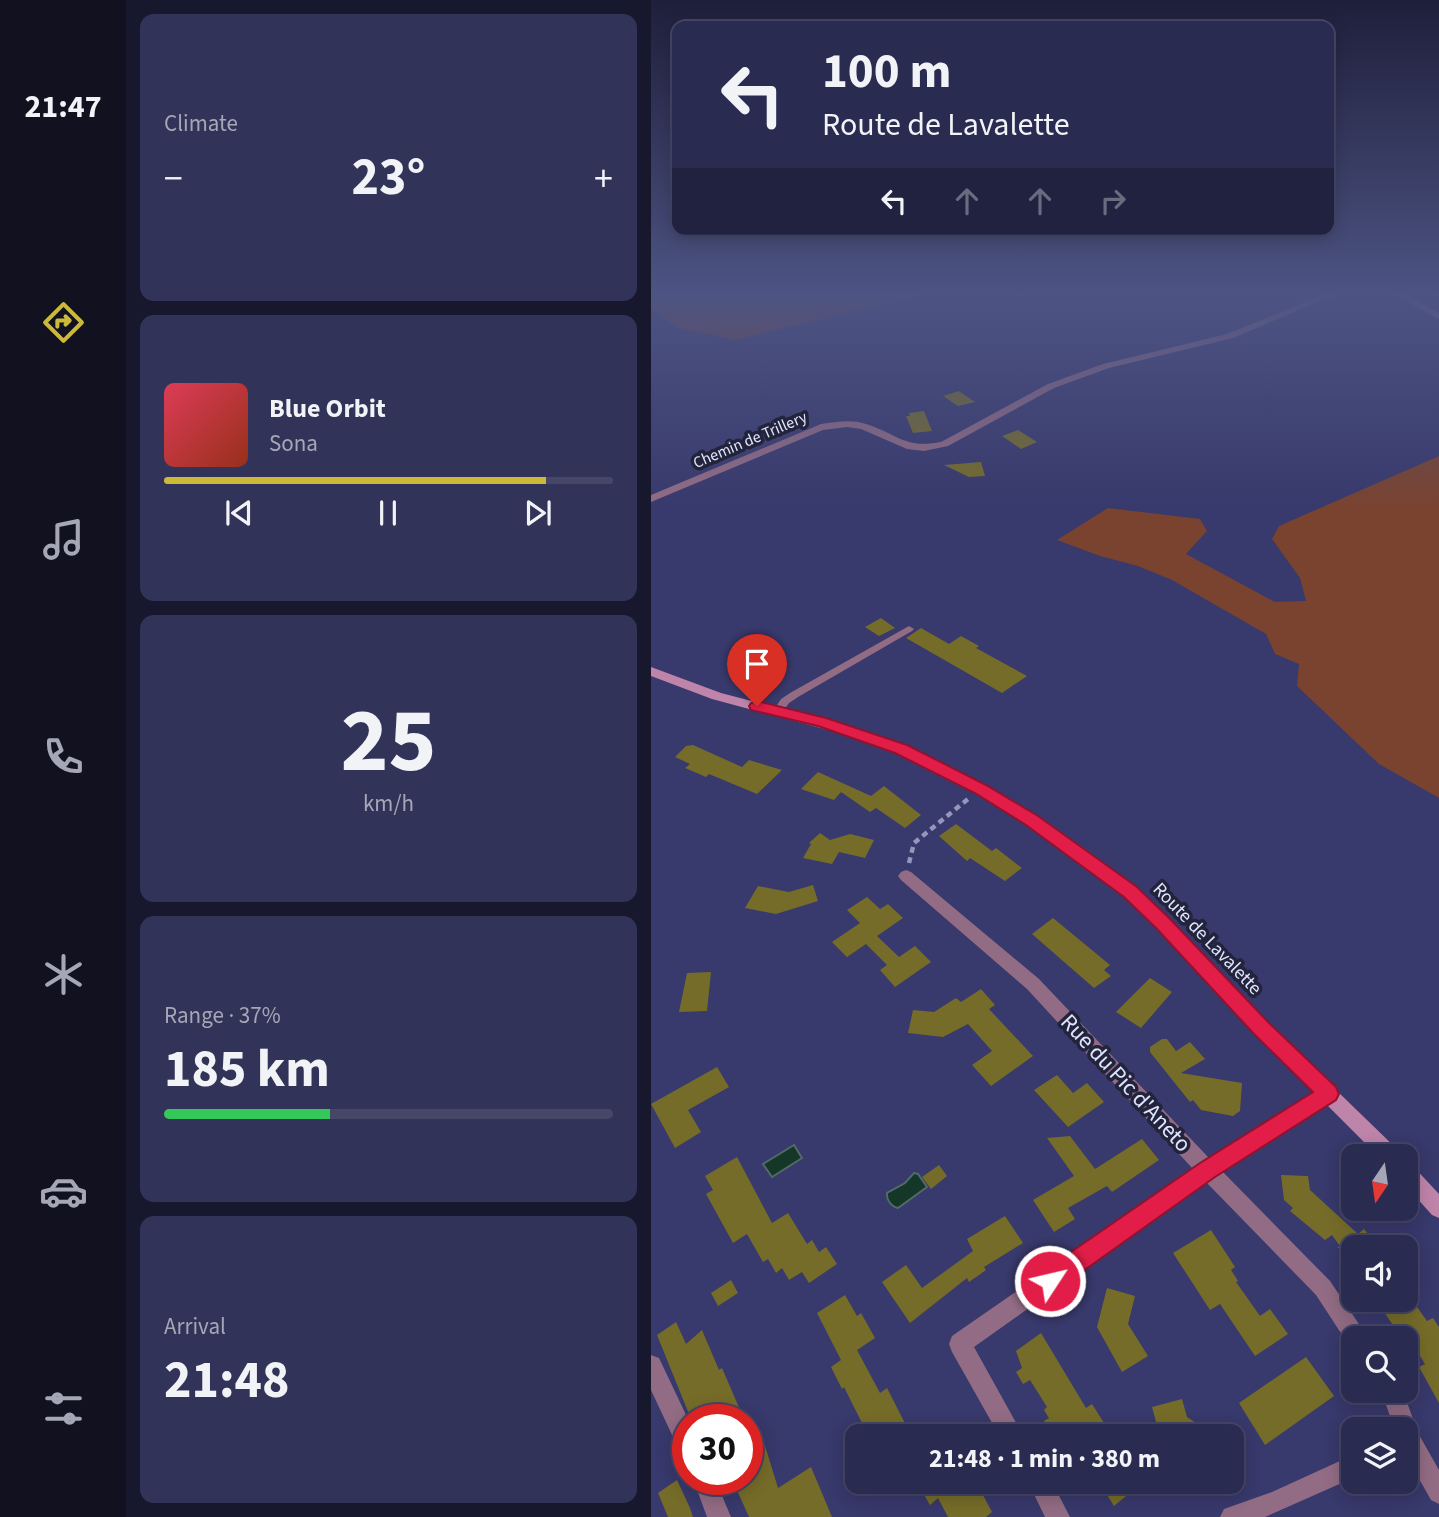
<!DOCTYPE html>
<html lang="en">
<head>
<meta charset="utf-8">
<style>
  :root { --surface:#2a2b51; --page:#323358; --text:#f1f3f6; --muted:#a5a7b7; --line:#464768; --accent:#ccb938 }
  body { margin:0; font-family:"Source Sans 3",sans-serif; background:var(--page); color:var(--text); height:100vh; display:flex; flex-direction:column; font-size:26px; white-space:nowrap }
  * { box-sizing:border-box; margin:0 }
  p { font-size:23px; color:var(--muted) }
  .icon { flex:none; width:38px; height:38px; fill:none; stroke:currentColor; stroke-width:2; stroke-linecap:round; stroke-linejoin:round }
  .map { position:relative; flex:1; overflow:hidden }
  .sheet { display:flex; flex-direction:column; gap:14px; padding:14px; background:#17182d; width:525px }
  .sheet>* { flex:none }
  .top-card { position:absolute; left:21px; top:21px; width:662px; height:214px; border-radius:14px; box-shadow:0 4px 18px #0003,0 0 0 2px var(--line); background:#2a2b51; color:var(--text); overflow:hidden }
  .needle { width:46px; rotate:193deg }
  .tools { position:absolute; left:690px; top:1144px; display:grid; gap:14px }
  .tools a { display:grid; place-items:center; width:77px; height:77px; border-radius:14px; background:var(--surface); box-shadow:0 4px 18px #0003,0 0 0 2px var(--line); font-size:35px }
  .speed { position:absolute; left:21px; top:1404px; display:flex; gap:14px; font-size:35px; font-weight:700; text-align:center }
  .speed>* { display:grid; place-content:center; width:91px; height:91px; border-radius:50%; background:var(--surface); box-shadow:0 4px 18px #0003,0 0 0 2px var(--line); line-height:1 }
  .speed .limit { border:10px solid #d22; background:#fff; color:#111 }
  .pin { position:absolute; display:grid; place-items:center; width:60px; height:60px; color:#fff; margin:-72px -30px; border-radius:50% 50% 50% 0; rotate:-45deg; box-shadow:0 0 7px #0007 }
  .pin .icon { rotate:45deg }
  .me { position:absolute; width:77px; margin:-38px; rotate:55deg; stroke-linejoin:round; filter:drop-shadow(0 0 5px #0008) }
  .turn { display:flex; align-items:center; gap:24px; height:147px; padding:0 35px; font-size:32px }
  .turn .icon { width:91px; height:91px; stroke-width:2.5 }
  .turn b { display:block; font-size:49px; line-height:60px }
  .lanes { display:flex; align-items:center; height:66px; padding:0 35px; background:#0003; justify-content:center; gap:35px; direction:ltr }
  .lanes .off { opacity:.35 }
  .big { font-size:52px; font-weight:700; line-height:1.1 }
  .sheet .tile { flex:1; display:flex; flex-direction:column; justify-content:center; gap:10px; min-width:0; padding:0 24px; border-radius:14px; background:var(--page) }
  .sheet .dial { align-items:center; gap:0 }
  .dial b { font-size:91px; line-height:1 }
  .song { display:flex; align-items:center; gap:21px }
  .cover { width:84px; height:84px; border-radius:10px; background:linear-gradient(135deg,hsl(350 70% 55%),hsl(10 70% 35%)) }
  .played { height:7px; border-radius:4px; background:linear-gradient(90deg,var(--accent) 85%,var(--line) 85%) }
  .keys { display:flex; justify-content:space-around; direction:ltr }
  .heat { display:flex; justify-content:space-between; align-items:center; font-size:38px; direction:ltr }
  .charge { height:10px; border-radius:5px; background:linear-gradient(90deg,#34c759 37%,var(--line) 0) }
  .trip { position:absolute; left:194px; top:1424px; width:399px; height:70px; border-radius:14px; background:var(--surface); box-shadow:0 4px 18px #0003,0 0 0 2px var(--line); font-weight:700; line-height:70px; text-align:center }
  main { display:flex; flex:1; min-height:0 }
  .tabs { display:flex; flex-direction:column; width:126px; justify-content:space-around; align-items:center; background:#111120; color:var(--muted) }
  .tabs .icon { width:49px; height:49px }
  .tabs .current { color:var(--accent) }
  .tabs b { font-size:32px; color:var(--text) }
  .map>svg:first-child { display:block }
  .green { fill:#794330 }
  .water { fill:#143727; stroke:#526b68; stroke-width:2 }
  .building { fill:#766c29 }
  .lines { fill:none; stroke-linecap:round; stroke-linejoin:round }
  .path { stroke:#9496bc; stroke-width:4.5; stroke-dasharray:6 4.5; stroke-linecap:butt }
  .lane { fill:#926c84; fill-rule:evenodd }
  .street { fill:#926c84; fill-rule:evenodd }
  .secondary { fill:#bf84aa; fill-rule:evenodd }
  .route { fill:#e11d48; stroke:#92132f; stroke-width:2 }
  .labels { text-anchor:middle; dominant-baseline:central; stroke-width:7; stroke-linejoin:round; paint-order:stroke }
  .far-street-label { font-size:16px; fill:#e1e4fe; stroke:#22243b }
  .street-label { font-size:19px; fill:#e1e4fe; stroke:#22243b }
  .near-street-label { font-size:23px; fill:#e1e4fe; stroke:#22243b }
</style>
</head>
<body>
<main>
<nav class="tabs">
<b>21:47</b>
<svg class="icon current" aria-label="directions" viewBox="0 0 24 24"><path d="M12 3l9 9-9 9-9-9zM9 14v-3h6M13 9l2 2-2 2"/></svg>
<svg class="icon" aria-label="music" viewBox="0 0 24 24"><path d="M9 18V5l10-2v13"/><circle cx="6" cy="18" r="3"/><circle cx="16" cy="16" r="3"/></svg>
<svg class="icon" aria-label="phone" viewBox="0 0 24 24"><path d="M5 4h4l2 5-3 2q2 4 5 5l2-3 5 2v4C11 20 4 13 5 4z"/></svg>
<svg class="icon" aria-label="climate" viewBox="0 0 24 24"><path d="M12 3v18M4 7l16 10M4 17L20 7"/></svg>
<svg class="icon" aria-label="car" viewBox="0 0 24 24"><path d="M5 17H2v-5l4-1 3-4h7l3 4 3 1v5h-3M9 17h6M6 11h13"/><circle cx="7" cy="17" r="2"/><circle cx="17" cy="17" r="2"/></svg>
<svg class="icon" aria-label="filters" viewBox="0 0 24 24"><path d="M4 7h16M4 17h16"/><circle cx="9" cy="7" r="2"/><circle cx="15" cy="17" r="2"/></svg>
</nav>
<section class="sheet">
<div class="tile"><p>Climate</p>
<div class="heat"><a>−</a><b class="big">23°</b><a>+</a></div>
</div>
<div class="tile">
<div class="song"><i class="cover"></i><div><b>Blue Orbit</b><p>Sona</p></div></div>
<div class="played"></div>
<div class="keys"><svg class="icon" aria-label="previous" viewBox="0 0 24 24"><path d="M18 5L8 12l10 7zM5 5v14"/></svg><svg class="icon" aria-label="pause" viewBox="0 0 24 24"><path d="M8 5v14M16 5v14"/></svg><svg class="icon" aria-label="next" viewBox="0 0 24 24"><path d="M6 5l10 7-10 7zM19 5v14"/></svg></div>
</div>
<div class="tile dial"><b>25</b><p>km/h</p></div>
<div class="tile"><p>Range · 37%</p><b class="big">185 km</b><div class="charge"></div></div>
<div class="tile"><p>Arrival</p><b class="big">21:48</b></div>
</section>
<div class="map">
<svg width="788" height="1517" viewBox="0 0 788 1517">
  <rect width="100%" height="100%" fill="#38396c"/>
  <path class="green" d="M 0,294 L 271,294 L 85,340 L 26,328 L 0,308 Z
    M 788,456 L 788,798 L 728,764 L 646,686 L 648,664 L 624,654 L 615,634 L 521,580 L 487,566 L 449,556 L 406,540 L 457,508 L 549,519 L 556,531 L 535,554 L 624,602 L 655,601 L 649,578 L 621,539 L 628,526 Z"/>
  <path class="water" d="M 143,1145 L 151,1158 L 121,1177 L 112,1164 Z
    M 263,1173 L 267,1174 L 276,1187 L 247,1208 C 241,1207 235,1200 236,1193 L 254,1183 Z"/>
  <path class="building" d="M 308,391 L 324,402 L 307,406 L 292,396 Z
    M 273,411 L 281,431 L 262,433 L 255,416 L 259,416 L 258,413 Z
    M 367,430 L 386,442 L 370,449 L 351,436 Z
    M 330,462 L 334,476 L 318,477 L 293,465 Z
    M 230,618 L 244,628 L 228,636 L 214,627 Z
    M 270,628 L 298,644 L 310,636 L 328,646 L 325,648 L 376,676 L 351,693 L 255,638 Z
    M 42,745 L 91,767 L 98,760 L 131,770 L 106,794 L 58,774 L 55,777 L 34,768 L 39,764 L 24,757 L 35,746 Z
    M 167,772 L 220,796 L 233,786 L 270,815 L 254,828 L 225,808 L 219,812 L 190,792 L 183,800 L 150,789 Z
    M 305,824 L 341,851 L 345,848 L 371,868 L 354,881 L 319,858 L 316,861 L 288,836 Z
    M 169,833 L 179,840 L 199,834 L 223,840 L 214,858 L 188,852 L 181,864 L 152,858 L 160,844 L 158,843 Z
    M 162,885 L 167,901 L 125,914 L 94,908 L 107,886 L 138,892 Z
    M 216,897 L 229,909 L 237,904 L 252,918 L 226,936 L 248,957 L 264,946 L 280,962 L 244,987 L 229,970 L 236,965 L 215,944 L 196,957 L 181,942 L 209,923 L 196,910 Z
    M 402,918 L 459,965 L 453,970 L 460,976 L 443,988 L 381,934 Z
    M 60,972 L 56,1011 L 28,1012 L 36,973 Z
    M 499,978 L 521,992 L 490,1028 L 465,1012 Z
    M 330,989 L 344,1005 L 338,1009 L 382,1056 L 340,1086 L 321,1065 L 341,1051 L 317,1024 L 292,1037 L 257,1033 L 262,1010 L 283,1012 L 305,998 L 310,1002 Z
    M 511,1039 L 516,1039 L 525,1051 L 539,1042 L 554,1059 L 530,1073 L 591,1083 L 589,1111 L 582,1116 L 550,1110 L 542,1100 L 539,1102 L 499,1052 L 499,1047 Z
    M 66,1067 L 78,1087 L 37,1110 L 50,1132 L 24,1148 L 0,1104 Z
    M 406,1075 L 422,1093 L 436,1083 L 453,1102 L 417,1127 L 383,1090 Z
    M 419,1136 L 444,1169 L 491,1139 L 508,1160 L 461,1192 L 456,1186 L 417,1208 L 424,1219 L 403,1232 L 382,1200 L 423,1176 L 396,1138 Z
    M 86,1157 L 121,1223 L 137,1213 L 156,1244 L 161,1240 L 168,1252 L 175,1247 L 186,1264 L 158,1283 L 151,1272 L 138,1280 L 131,1268 L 125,1273 L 117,1259 L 112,1262 L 96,1234 L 82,1243 L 55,1194 L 62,1190 L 54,1176 Z
    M 288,1165 L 296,1176 L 280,1189 L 271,1177 Z
    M 630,1175 L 657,1176 L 659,1190 L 707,1234 L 713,1229 L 728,1248 L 702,1248 L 702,1261 L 691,1248 L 686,1248 L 689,1246 L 681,1235 L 674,1240 L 639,1211 L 642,1208 L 633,1200 Z
    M 354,1216 L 372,1243 L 333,1267 L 335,1270 L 318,1282 L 316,1278 L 259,1323 L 231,1282 L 255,1265 L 271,1288 L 322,1251 L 316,1239 Z
    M 560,1230 L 584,1267 L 580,1270 L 587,1281 L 585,1282 L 609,1316 L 619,1309 L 637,1334 L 604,1356 L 569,1304 L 559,1310 L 522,1253 Z
    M 80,1280 L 87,1293 L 67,1306 L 60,1293 Z
    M 456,1288 L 484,1296 L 477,1324 L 497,1356 L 471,1372 L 446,1327 Z
    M 194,1295 L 206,1316 L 210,1313 L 224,1338 L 206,1350 L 229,1393 L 236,1388 L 261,1437 L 218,1437 L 193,1387 L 191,1389 L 180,1367 L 190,1360 L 166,1313 Z
    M 725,1300 L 761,1300 L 776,1321 L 782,1318 L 788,1327 L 788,1403 L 768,1367 L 774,1364 L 756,1335 L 750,1337 Z
    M 25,1322 L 35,1344 L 51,1330 L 68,1370 L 71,1368 L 93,1419 L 40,1419 L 6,1335 Z
    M 390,1333 L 435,1408 L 441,1404 L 462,1437 L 403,1437 L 393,1421 L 398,1418 L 393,1410 L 396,1407 L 379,1380 L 372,1384 L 365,1372 L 371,1368 L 365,1351 Z
    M 655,1357 L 683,1396 L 614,1445 L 588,1403 Z
    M 531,1399 L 536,1417 L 566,1437 L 509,1437 L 501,1407 Z
    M 111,1436 L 127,1488 L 160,1467 L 181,1517 L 98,1517 L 81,1479 L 96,1479 L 96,1444 Z
    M 26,1480 L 39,1508 L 42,1517 L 17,1517 L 7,1493 Z
    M 284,1482 L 325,1482 L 341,1512 L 335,1517 L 297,1517 L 287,1498 L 279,1505 L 271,1491 Z
    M 448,1482 L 492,1482 L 463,1506 Z"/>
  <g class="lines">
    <path class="path" d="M 258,863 L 263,843 L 317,799"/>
    <path class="lane" d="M 258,626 L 263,629 L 261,631 L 147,697 L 138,703 L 131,713 L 123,713 L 122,711 L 130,699 L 139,693 Z"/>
    <path class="street" d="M 674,294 L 686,294 L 582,338 L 458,368 L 403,388 L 297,446 L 273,451 L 256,449 L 210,429 L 196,427 L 172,430 L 0,502 L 0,495 L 170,424 C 185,422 200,419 215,424 C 247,434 253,449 290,442 L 397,384 L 452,364 L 576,334 Z
      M 742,294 L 753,294 L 788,313 L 788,319 Z
      M 255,870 L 260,872 L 388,979 L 558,1158 L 672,1088 L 678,1086 L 684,1088 L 687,1094 L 684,1100 L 571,1171 L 679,1281 L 718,1339 L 702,1339 L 702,1347 L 699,1347 L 665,1295 L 555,1182 L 323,1347 L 373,1437 L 349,1437 L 301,1352 L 298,1344 L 301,1336 L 542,1169 L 376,989 L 250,880 L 247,876 L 250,872 Z
      M 0,1355 L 8,1358 L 37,1419 L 37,1455 L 29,1452 L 0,1390 Z
      M 730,1391 L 752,1391 L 767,1433 L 788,1470 L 788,1504 L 780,1500 L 754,1454 L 754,1430 L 744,1430 Z
      M 702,1455 L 702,1478 L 614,1517 L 569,1517 L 573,1509 L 621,1492 Z
      M 42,1479 L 64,1479 L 80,1517 L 56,1517 Z
      M 377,1482 L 401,1482 L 419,1517 L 394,1517 Z"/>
    <path class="secondary" d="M 0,667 L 70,693 L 216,731 L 294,764 L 386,816 L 486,888 L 616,1023 L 748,1151 L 750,1157 L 728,1157 L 604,1033 L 507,929 L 474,896 L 376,824 L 284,770 L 207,738 L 61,699 L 0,676 Z
      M 754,1162 L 761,1165 L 788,1194 L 788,1218 L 781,1215 L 754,1185 Z"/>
  </g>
  <linearGradient id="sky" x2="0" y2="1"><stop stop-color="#1f1f3b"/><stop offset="0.58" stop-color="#4d5483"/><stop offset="1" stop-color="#4d5483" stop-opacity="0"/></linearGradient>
  <rect width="788" height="507" fill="url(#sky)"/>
  <path class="route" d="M 106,701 L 175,718 L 256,745 L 335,785 L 387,816 L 486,887 L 519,919 L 617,1022 L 685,1087 L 688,1094 L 685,1100 L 564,1177 L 407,1289 L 399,1292 L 391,1289 L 387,1281 L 391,1272 L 549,1163 L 662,1092 L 603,1034 L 506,929 L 473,897 L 375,825 L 324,793 L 244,753 L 167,726 L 100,710 L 98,706 L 100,703 Z"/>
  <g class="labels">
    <g class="far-street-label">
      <text transform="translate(99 440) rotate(-23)">Chemin de Trillery</text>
    </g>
    <g class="street-label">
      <text transform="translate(556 939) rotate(46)">Route de Lavalette</text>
    </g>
    <g class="near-street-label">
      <text transform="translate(475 1083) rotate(47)">Rue du Pic d'Aneto</text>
    </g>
  </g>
</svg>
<div class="tools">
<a><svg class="needle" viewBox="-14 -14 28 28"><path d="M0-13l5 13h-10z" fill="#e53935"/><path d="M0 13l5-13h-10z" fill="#a5a7b7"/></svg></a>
<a><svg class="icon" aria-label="sound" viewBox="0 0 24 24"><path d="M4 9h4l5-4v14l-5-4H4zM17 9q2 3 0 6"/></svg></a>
<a><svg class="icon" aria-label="search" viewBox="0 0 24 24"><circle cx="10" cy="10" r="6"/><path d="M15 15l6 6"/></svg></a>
<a><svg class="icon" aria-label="layers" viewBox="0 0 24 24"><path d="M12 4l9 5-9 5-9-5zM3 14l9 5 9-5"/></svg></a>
</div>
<div class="speed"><div class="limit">30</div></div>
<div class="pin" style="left:106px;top:706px;background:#d93025"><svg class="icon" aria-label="arrive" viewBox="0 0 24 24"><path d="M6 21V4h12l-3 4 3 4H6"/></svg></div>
<svg class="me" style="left:399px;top:1281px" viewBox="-20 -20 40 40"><circle r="17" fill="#e11d48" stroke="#fff" stroke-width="3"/><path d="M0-11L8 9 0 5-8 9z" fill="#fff"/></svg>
<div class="trip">21:48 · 1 min · 380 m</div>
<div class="top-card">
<div class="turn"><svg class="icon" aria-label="left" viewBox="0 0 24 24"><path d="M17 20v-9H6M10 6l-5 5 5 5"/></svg><div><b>100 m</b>Route de Lavalette</div></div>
<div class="lanes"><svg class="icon" aria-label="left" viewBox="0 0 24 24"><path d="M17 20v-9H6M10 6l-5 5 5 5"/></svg><svg class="icon off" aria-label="ahead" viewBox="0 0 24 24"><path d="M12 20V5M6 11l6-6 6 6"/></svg><svg class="icon off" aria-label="ahead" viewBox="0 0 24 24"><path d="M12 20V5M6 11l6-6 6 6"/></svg><svg class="icon off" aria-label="right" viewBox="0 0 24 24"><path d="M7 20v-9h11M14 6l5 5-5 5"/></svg></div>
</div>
</div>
</main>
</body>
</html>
